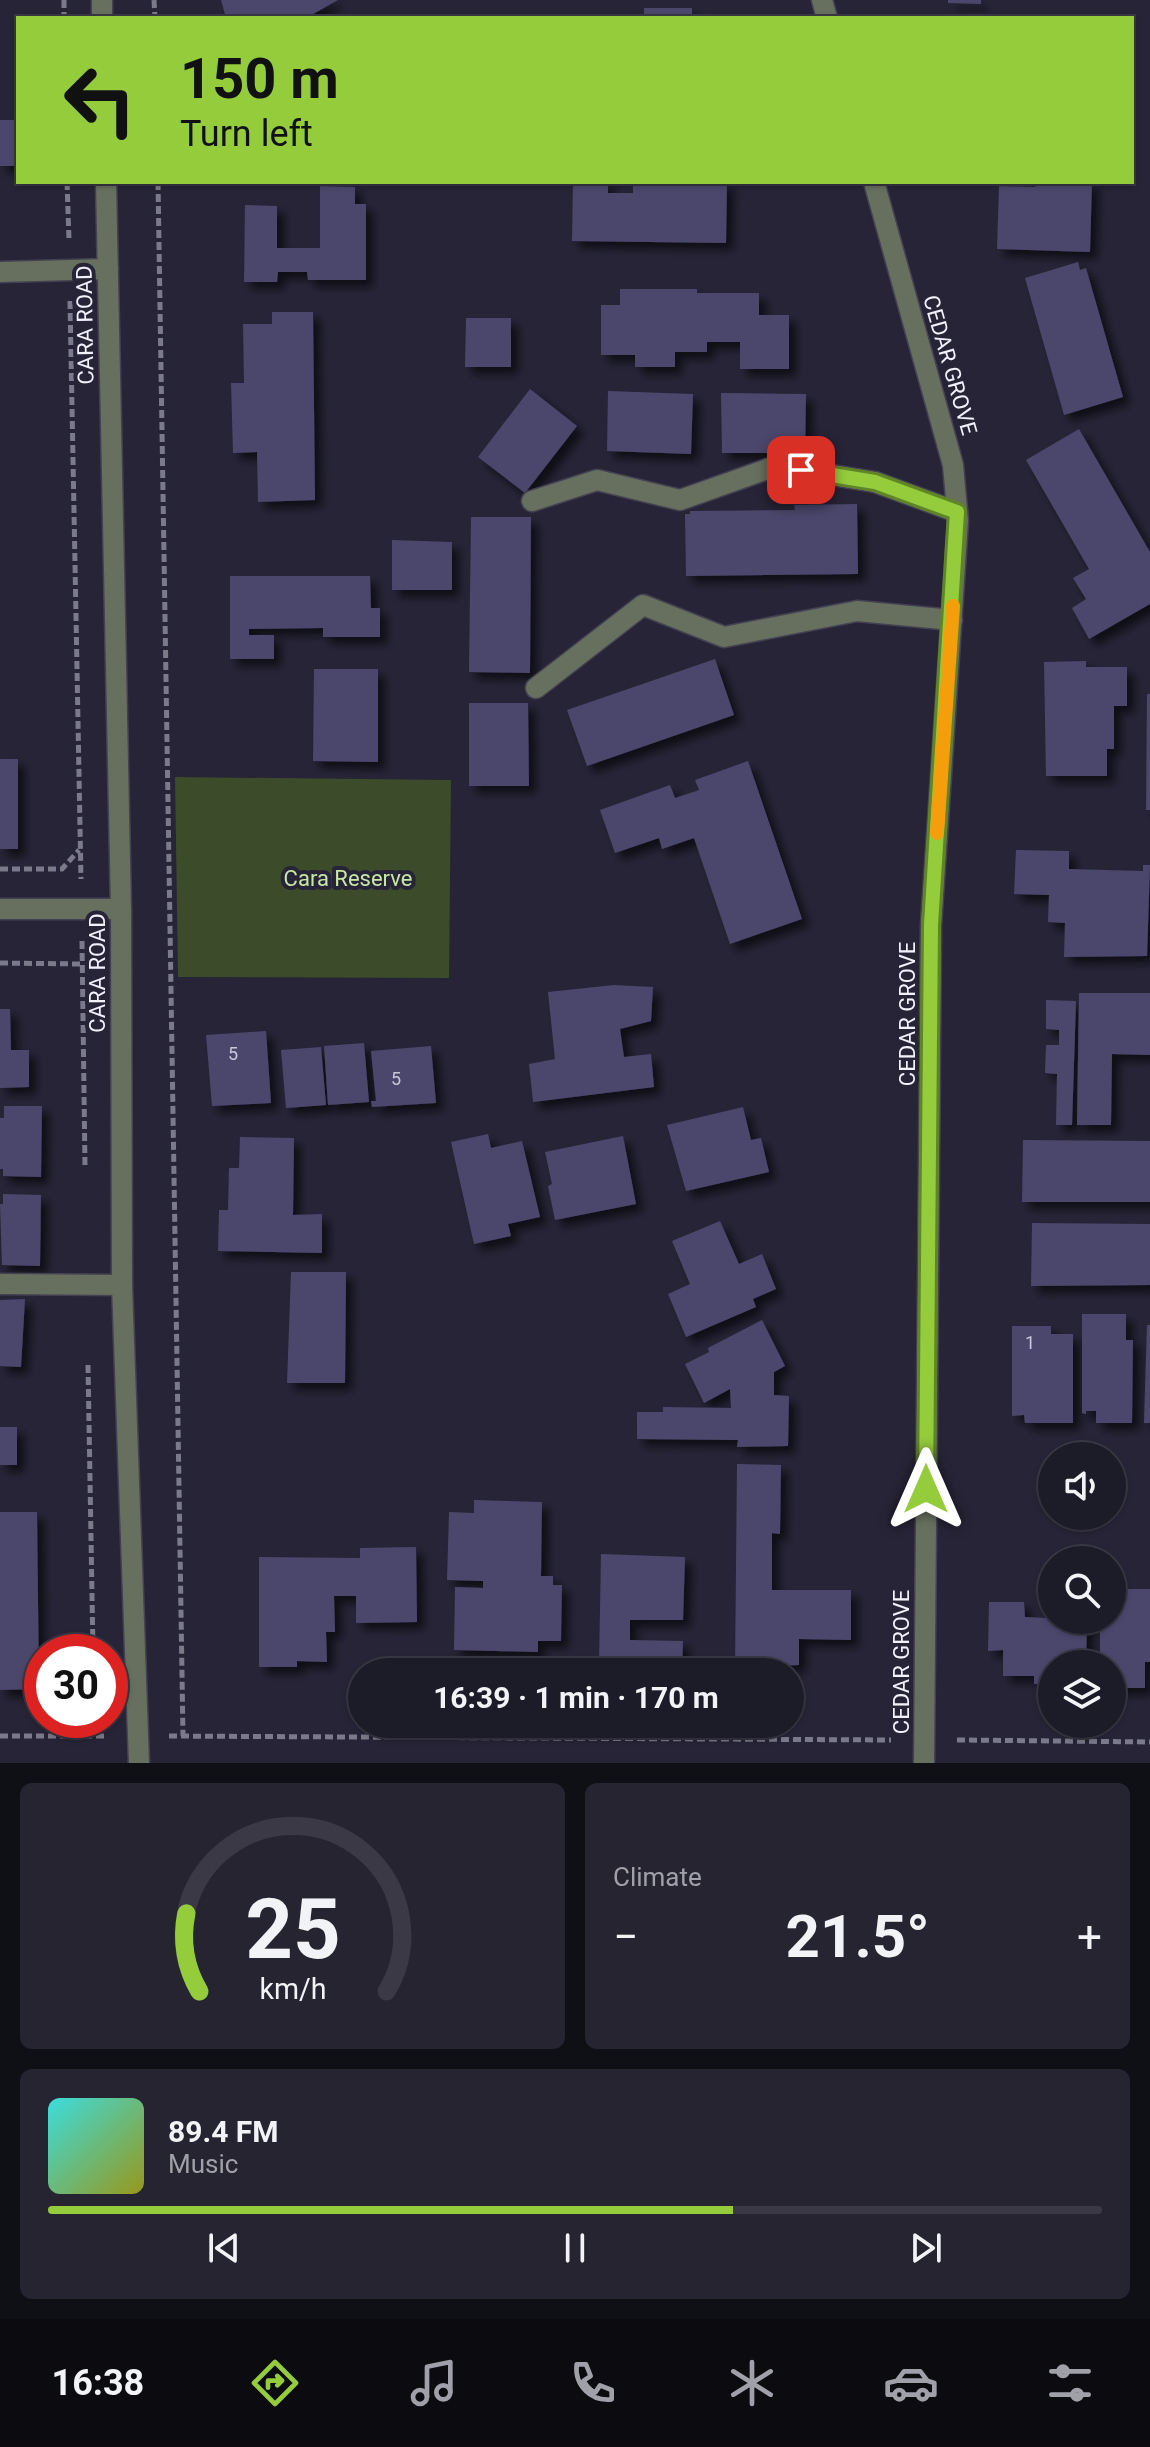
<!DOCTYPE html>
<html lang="en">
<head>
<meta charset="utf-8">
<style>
  :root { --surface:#1c1b28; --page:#252430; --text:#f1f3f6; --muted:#a0a1a8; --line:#3a3945; --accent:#94cc3c }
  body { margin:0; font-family:Roboto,sans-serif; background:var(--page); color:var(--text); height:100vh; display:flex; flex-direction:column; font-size:30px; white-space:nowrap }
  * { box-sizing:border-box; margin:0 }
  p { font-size:26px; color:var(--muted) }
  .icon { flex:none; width:44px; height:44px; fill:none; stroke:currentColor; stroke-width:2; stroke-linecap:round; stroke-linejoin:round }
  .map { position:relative; height:1763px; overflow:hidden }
  .side { display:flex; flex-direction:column; gap:20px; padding:20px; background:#0f0f16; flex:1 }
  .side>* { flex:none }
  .hud { position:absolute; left:16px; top:16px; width:1118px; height:168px; border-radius:0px; box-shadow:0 2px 6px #0004,0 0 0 2px var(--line); background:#94cc3c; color:#111; overflow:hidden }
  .fabs { position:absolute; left:1038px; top:1442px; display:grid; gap:16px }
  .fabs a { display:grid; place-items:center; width:88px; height:88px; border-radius:50%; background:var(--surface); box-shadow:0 2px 6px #0004,0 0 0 2px var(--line); font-size:40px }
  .speed { position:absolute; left:24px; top:1634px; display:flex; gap:16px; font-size:40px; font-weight:700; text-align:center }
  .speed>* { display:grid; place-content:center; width:104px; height:104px; border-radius:50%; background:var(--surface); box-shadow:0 2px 6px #0004,0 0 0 2px var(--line); line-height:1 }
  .speed .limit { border:12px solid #d22; background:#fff; color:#111 }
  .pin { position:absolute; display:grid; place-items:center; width:68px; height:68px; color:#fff; margin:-34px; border-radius:16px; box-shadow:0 4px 12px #0006 }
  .me { position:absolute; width:88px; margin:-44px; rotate:0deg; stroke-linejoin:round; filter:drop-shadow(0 0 6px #0008) }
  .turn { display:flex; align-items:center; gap:28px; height:168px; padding:0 32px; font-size:36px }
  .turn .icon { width:104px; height:104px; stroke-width:2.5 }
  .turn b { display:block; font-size:56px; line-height:68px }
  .big { font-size:60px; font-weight:700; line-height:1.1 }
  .side .tile { flex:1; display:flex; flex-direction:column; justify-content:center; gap:12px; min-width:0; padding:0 28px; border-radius:12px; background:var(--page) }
  .side .dial { align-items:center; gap:0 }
  .dial svg { height:208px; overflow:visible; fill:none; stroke:var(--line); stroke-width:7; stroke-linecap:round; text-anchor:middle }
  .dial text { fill:var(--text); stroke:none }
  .song { display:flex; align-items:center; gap:24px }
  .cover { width:96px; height:96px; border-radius:12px; background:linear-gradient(135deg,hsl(180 70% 55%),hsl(60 70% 35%)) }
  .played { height:8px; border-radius:4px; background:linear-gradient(90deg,var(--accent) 65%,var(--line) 65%) }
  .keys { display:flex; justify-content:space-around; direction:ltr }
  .heat { display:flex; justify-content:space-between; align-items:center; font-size:44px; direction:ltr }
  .side .tiles { flex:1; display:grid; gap:20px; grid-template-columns:1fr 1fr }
  .tile:last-child { grid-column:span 2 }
  .trip { position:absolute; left:348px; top:1658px; width:456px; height:80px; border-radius:40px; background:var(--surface); box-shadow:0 2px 6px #0004,0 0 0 2px var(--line); font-weight:700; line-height:80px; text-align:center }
  .dock { display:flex; height:128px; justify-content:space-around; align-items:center; background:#0b0b10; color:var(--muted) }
  .dock .icon { width:56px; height:56px }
  .dock .active { color:var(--accent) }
  .dock b { font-size:36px; color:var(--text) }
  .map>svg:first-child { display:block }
  .green { fill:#3c4b2a }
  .building { fill:#4b476c; filter:url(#shadow) }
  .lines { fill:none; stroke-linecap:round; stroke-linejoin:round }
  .service-casing { stroke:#434152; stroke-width:23 }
  .minor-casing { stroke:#434152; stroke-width:23 }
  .path { stroke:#7b7a8a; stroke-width:5; stroke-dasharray:8 4; stroke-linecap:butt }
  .service { stroke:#676f5e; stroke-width:20 }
  .minor { stroke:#676f5e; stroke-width:20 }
  .route-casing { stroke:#608527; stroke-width:20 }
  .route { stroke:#94cc3c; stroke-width:14 }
  .slow { stroke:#f59e0b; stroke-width:14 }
  .labels { text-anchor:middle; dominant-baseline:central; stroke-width:8; stroke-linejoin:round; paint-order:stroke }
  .number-label { font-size:18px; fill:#c8c6da }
  .street-label { font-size:22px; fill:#f2f1fe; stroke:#262436 }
  .park-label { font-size:22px; fill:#c8e7a5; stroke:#262436 }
</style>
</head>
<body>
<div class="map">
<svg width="1150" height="1763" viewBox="0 0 1150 1763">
  <defs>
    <filter id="shadow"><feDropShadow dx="7" dy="7" stdDeviation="4" flood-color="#0009"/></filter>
  </defs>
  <rect width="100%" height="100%" fill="#262436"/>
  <path class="green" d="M 175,777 L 451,780 L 449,978 L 178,977 Z"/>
  <path class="building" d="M 221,0 L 338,0 L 306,18 L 226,18 Z
    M 948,0 L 981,0 L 981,4 L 948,3 Z
    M 644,8 L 692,8 L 692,18 L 644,18 Z
    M 0,120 L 15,120 L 15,166 L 0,166 Z
    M 573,182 L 608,182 L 608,193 L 633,193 L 633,182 L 727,182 L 726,243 L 572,241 Z
    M 1036,182 L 1092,182 L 1090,252 L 997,249 L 999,186 L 1035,187 Z
    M 320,186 L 355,187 L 355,204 L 366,204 L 366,280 L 308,280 L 307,272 L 278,272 L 277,282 L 244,282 L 245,205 L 277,206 L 277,248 L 320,248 Z
    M 1078,262 L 1080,270 L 1086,268 L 1123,397 L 1064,415 L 1025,278 Z
    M 620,289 L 697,289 L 697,293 L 759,293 L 759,315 L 789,315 L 789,369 L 740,369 L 740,342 L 707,342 L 707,352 L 675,352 L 675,367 L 635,367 L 635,355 L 601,355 L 601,305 L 620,305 Z
    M 272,312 L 313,312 L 315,500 L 258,502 L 257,452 L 233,453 L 231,383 L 244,383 L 243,324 L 272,324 Z
    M 466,318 L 511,318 L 511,367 L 465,367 Z
    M 530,389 L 577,426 L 525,493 L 478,457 Z
    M 608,391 L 693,394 L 691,454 L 607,451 Z
    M 721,393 L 806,394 L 805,453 L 722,453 Z
    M 1079,429 L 1150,552 L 1150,604 L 1089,639 L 1072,608 L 1086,599 L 1073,578 L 1089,569 L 1026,460 Z
    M 857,504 L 858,574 L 686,576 L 685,514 L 690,514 L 690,511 L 795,510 L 794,505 Z
    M 471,517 L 531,517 L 530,673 L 469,672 Z
    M 392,540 L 452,542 L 452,590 L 392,590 Z
    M 230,576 L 370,576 L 371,608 L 380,608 L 380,637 L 323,637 L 323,628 L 249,629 L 249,635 L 274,635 L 274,659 L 230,659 Z
    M 715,659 L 734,715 L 587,766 L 567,710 Z
    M 1086,661 L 1086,667 L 1127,667 L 1127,706 L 1114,706 L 1114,749 L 1107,749 L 1107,776 L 1046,776 L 1044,662 Z
    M 314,669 L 378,669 L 378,762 L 313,761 Z
    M 1147,694 L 1150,694 L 1150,810 L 1146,810 Z
    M 469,703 L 528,703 L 529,786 L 469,786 Z
    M 0,759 L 18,759 L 18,849 L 0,849 Z
    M 748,761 L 802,919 L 730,944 L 694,838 L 662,849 L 659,838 L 615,853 L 600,810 L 670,785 L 675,798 L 699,790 L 695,780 Z
    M 1016,850 L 1069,851 L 1069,869 L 1143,871 L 1143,865 L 1150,865 L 1147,956 L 1064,957 L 1065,923 L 1048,922 L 1049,895 L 1014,894 Z
    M 614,985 L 653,987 L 651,1021 L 620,1029 L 624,1057 L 651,1054 L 654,1087 L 533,1102 L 529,1064 L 555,1059 L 548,992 Z
    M 1079,993 L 1150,993 L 1150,1055 L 1112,1054 L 1111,1125 L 1077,1125 Z
    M 1046,1000 L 1076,1001 L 1072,1125 L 1056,1125 L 1057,1074 L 1045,1073 L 1046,1045 L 1059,1045 L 1059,1030 L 1046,1029 Z
    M 0,1009 L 10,1009 L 11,1050 L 29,1050 L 29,1087 L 0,1088 Z
    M 266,1031 L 271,1103 L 212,1106 L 206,1035 Z
    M 364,1043 L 369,1102 L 328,1105 L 324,1046 Z
    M 431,1046 L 436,1103 L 372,1107 L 371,1101 L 376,1101 L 371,1051 Z
    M 321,1047 L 326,1105 L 286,1108 L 281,1050 Z
    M 4,1106 L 42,1106 L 41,1177 L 3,1176 L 3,1169 L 0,1169 L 0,1118 L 4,1118 Z
    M 743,1107 L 751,1140 L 761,1138 L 769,1172 L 686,1191 L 667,1125 Z
    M 488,1134 L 491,1148 L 522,1141 L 540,1217 L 508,1224 L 511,1236 L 474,1244 L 451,1142 Z
    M 623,1136 L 636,1204 L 555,1220 L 548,1186 L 552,1184 L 545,1152 Z
    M 240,1137 L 294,1138 L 293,1215 L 322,1214 L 322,1253 L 218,1251 L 219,1210 L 228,1210 L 229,1168 L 239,1168 Z
    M 1023,1140 L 1150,1141 L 1150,1202 L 1022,1202 Z
    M 3,1194 L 41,1195 L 40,1266 L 2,1265 L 0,1204 L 3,1204 Z
    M 720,1221 L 739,1264 L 762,1254 L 776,1289 L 753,1299 L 756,1307 L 686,1337 L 668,1294 L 690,1284 L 672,1241 Z
    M 1032,1223 L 1150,1224 L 1150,1285 L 1031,1286 Z
    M 291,1272 L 346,1272 L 345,1383 L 287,1383 Z
    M 25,1299 L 21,1367 L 0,1366 L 0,1300 Z
    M 1082,1314 L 1126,1314 L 1126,1340 L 1133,1340 L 1132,1423 L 1096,1423 L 1096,1411 L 1086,1411 L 1086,1414 L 1082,1413 Z
    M 762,1320 L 785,1366 L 774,1372 L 774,1395 L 789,1396 L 788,1446 L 737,1447 L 738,1440 L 637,1439 L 637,1412 L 663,1412 L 663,1407 L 731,1408 L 730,1389 L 704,1403 L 685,1364 L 709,1352 L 708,1348 Z
    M 1147,1325 L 1150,1325 L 1150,1423 L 1144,1423 Z
    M 1012,1326 L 1051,1326 L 1051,1334 L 1073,1334 L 1073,1423 L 1025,1423 L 1024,1415 L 1012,1416 Z
    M 0,1427 L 17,1427 L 17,1465 L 0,1465 Z
    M 737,1464 L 781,1465 L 780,1534 L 772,1533 L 772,1590 L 851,1590 L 851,1640 L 799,1639 L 799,1665 L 775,1666 L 774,1672 L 735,1672 Z
    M 474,1500 L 542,1502 L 541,1576 L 553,1576 L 553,1585 L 562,1585 L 561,1641 L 538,1641 L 538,1652 L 454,1650 L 455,1587 L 483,1588 L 483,1581 L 447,1580 L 449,1512 L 474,1513 Z
    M 0,1512 L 37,1512 L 39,1689 L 0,1690 Z
    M 416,1547 L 417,1622 L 356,1623 L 356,1596 L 334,1596 L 335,1632 L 326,1632 L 327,1662 L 297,1661 L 297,1667 L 259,1667 L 259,1557 L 360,1558 L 360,1548 Z
    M 601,1554 L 685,1557 L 683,1620 L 630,1620 L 630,1640 L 683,1641 L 682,1667 L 599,1665 Z
    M 1112,1589 L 1150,1589 L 1150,1662 L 1145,1662 L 1145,1688 L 1112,1688 L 1112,1664 L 1100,1664 L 1100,1620 L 1112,1620 Z
    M 989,1602 L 1024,1602 L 1025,1617 L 1087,1620 L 1086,1664 L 1052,1664 L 1052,1684 L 1034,1684 L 1034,1676 L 1003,1676 L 1003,1650 L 988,1651 Z"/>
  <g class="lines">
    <g class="service-casing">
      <path id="service" d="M 0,272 L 108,269
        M 532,501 L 597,480 L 680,500 L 776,466 L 875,482 L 957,512
        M 536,688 L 643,605 L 724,637 L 857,611 L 952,620
        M 0,1284 L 122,1285"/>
    </g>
    <g class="minor-casing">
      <path id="minor" d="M 102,0 L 102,18
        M 822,0 L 827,18
        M 106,182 L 121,909 L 122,1285 L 139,1763
        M 874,182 L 953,465 L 958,521 L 931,925 L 924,1763
        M 0,909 L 121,909"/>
    </g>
    <path class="path" d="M 64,0 L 64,18
      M 154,0 L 155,18
      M 67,182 L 69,239
      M 158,182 L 183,1736
      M 70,301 L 81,879
      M 0,869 L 62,869 L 79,850
      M 82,941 L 85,1167
      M 0,963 L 82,964
      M 88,1365 L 93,1652
      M 94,1720 L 94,1736
      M 0,1736 L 107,1736
      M 169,1736 L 891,1740
      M 957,1740 L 1150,1742"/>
    <use href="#service" class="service"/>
    <use href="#minor" class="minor"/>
  </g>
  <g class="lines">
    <g class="route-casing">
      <path id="route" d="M 801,470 L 875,482 L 957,512 L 931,925 L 926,1489"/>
    </g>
    <use href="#route" class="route"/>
    <path class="slow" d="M 937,833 L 953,606"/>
  </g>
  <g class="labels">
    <g class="number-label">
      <text x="233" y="1053">5</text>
      <text x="396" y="1078">5</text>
      <text x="1030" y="1342">1</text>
    </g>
    <g class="street-label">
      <text transform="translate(85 325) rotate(-91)">CARA ROAD</text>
      <text transform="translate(950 365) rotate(74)">CEDAR GROVE</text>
      <text transform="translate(97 973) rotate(-90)">CARA ROAD</text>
      <text transform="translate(907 1014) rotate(-90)">CEDAR GROVE</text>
      <text transform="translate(901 1662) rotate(-90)">CEDAR GROVE</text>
    </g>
    <g class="park-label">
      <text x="348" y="878">Cara Reserve</text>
    </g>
  </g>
</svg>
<div class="fabs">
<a><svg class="icon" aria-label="sound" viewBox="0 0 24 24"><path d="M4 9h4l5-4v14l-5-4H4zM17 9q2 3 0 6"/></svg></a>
<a><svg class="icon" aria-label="search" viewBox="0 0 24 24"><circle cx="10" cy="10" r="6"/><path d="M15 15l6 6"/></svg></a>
<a><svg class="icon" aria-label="layers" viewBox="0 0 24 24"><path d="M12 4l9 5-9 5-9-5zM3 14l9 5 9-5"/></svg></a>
</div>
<div class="speed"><div class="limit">30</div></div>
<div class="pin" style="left:801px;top:470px;background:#d93025"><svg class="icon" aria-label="arrive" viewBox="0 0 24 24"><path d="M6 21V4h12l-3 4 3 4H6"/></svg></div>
<svg class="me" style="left:926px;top:1489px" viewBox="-20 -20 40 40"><path d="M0-17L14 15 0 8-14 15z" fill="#94cc3c" stroke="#fff" stroke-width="4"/></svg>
<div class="trip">16:39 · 1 min · 170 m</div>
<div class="hud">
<div class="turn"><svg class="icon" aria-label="left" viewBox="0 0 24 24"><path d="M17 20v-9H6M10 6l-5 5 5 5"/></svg><div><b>150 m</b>Turn left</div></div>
</div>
</div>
<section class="side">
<div class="tiles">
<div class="tile dial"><svg viewBox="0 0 100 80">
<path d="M14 69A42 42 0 1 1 86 69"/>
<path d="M14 69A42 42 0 0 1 9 39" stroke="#94cc3c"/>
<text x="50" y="56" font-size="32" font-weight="700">25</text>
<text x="50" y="72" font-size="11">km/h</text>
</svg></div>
<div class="tile"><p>Climate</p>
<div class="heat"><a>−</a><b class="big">21.5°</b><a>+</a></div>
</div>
<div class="tile">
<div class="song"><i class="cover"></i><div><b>89.4 FM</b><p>Music</p></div></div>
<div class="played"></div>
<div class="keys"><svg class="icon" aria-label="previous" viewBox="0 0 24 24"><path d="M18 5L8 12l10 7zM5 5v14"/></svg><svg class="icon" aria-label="pause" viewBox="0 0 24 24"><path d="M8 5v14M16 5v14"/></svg><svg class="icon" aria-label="next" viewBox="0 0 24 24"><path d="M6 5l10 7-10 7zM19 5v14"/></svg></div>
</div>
</div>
</section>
<nav class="dock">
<b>16:38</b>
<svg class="icon active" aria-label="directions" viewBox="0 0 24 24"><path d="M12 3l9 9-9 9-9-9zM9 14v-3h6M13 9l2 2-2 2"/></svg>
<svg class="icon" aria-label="music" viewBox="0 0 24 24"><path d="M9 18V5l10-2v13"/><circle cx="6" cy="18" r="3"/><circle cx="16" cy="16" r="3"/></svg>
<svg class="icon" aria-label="phone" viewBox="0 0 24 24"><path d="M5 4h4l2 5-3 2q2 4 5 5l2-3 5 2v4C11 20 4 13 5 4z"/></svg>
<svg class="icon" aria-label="climate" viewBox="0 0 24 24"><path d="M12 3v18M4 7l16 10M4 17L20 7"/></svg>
<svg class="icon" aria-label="car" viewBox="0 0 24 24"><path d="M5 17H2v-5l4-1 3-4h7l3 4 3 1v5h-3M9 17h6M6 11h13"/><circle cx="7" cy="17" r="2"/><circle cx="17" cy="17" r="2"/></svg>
<svg class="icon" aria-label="filters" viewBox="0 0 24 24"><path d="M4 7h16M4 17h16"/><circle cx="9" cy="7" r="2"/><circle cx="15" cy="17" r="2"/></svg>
</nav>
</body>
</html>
